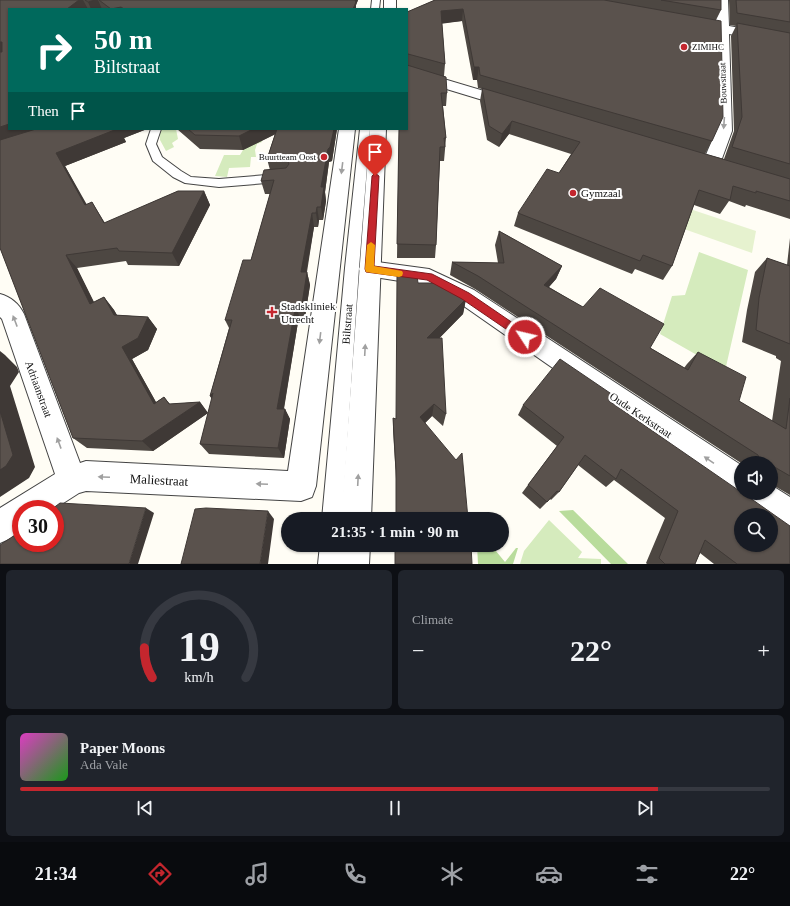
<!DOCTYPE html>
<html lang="en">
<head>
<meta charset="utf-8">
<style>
  :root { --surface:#171b24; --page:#20242c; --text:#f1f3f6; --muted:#9ea1a6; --line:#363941; --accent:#c4262e }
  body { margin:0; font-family:Georgia,serif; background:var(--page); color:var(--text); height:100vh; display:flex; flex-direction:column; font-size:15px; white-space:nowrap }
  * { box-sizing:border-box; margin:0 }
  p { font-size:13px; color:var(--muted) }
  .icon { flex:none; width:22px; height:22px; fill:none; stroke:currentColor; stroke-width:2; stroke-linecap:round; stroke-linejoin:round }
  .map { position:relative; height:564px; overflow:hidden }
  .panel { display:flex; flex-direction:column; gap:6px; padding:6px; background:#0d0f14; flex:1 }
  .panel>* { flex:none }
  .banner { position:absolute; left:8px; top:8px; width:400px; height:122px; border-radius:0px; box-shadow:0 1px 3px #0004; background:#00695c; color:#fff; overflow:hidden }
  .tools { position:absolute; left:734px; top:456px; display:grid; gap:8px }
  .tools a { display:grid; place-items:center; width:44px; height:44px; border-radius:50%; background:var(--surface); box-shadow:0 1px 3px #0004; font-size:20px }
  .speed { position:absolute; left:12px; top:500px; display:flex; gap:8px; font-size:20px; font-weight:700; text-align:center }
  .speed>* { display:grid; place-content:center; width:52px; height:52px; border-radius:50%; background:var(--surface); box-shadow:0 1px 3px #0004; line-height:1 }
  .speed .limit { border:6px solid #d22; background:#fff; color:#111 }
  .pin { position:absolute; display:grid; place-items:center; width:34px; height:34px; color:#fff; margin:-41px -17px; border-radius:50% 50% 50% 0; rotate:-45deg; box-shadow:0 0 4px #0007 }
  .pin .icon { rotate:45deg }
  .me { position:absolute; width:44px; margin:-22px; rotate:305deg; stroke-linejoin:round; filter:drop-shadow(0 0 3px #0008) }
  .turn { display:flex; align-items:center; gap:14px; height:84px; padding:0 20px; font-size:18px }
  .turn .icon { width:52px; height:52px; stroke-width:2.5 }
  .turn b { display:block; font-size:28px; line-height:34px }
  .then { display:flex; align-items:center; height:38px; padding:0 20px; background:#0003; gap:8px; font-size:15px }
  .big { font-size:30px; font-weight:700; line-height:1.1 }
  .panel .tile { flex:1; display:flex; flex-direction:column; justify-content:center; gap:6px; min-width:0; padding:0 14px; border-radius:6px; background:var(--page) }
  .panel .dial { align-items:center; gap:0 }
  .dial svg { height:104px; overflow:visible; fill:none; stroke:var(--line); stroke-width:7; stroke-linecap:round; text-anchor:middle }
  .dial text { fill:var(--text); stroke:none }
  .song { display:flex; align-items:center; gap:12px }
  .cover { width:48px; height:48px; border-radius:6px; background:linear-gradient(135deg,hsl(310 70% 55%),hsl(120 70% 35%)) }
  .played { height:4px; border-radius:2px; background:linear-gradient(90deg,var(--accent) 85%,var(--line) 85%) }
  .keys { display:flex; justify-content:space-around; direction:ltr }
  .heat { display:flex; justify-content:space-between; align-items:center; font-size:22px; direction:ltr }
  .panel .tiles { flex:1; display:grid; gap:6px; grid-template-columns:1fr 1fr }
  .tile:last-child { grid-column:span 2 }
  .trip { position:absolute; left:281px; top:512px; width:228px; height:40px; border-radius:20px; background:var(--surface); box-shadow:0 1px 3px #0004; font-weight:700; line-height:40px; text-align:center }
  .dock { display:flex; height:64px; justify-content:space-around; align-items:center; background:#090b0e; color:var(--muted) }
  .dock .icon { width:28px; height:28px }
  .dock .on { color:var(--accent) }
  .dock b { font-size:18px; color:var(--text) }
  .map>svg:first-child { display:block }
  .green { fill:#d5ebbd }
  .forest { fill:#b9dc9c }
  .pitch { fill:#e6f2cf }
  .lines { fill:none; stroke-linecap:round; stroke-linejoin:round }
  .service-casing { stroke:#444; stroke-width:2 }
  .minor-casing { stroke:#444; stroke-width:2 }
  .tertiary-casing { stroke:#444; stroke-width:2 }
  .service { fill:#fff; fill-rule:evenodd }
  .minor { fill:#fff; fill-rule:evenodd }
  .tertiary { fill:#fff; fill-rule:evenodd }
  .wall { fill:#4d4742 }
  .shaded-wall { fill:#3f3936 }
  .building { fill:#5a524d; stroke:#3f3936; fill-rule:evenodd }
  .oneway { fill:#a0a0a0 }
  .route { fill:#c4262e; stroke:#7f191e }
  .slow { fill:#f59e0b }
  .poi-dot { fill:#c4262e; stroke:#fff; stroke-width:1.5 }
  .labels { text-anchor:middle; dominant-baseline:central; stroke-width:4; stroke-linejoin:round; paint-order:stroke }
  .far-poi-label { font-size:9px; fill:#111; stroke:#fff; text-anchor:start }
  .far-street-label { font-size:9px; fill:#111; stroke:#fff }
  .poi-label { font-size:11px; fill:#111; stroke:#fff; text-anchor:start }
  .street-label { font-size:11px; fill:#111; stroke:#fff }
  .near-street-label { font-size:13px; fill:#111; stroke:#fff }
</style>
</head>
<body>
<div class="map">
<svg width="790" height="564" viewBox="0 0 790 564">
  <rect width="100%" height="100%" fill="#fffdf5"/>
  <path class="green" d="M 163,129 L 176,129 L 178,139 L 172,143 L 174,147 L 166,151 L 160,140 L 160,130 Z
    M 262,140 L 262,142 L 257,144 L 255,150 L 256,157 L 251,157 L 250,167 L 229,168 L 227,177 L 215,176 L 224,155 L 240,155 L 243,150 Z
    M 699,252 L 748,270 L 725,371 L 660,334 L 672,296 L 685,295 Z
    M 549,520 L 582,552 L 578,558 L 601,559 L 601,564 L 520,564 L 524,551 Z"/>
  <path class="forest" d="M 573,510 L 628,564 L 611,564 L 559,511 Z
    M 477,545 L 491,545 L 505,562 L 516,548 L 518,548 L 513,564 L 478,564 Z"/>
  <path class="pitch" d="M 690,209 L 756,231 L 752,253 L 684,229 Z"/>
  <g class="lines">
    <g class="service-casing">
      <path id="service" d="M 372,0 L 380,0 L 379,9 L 371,9 Z
        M 151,129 L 161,129 L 156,144 L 162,157 L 181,171 L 191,177 L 219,179 L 279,174 L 283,175 L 285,178 L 283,181 L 279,182 L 219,187 L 185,183 L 173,177 L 153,161 L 146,144 Z
        M 360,129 L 370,129 L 359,268 L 342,519 L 322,519 L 345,268 Z
        M 320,545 L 340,545 L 338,564 L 318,564 Z"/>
    </g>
    <g class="minor-casing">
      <path id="minor" d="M 716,0 L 728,0 L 729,26 L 790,37 L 790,45 L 729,34 L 732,131 L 720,164 L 717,168 L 711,169 L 705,168 L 702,164 L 716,131 L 716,32 L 689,27 L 687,24 L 689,21 L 693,20 L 716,24 Z
        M 407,68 L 514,100 L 517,103 L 514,106 L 509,108 L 407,77 Z
        M 339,129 L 355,129 L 316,486 L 312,497 L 301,501 L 86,491 L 79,493 L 54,509 L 21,509 L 21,531 L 11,538 L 0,543 L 0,508 L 55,474 L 2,319 L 0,317 L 0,294 C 11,297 19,304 24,314 L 80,463 L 86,461 L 288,471 Z
        M 370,261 L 429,269 L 474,290 L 741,465 L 741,493 L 771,493 L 771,485 L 790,497 L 790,530 L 771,520 L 771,515 C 759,515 748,507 743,496 L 741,497 L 731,492 L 458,302 L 425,285 L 362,275 L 359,269 L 362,263 Z"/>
    </g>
    <g class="tertiary-casing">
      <path id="tertiary" d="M 384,0 L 396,0 L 396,9 L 384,9 Z
        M 370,129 L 386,129 L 371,519 L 341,519 Z
        M 338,545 L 370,545 L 369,564 L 337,564 Z"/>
    </g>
    <use href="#service" class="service"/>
    <use href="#minor" class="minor"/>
    <use href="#tertiary" class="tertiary"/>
  </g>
  <path class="wall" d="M 0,0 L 358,0 L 356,5 L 356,9 L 9,9 L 9,129 L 147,129 L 124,138 L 126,142 L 65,166 L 86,205 L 92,202 L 105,223 L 178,191 L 204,191 L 210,205 L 179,266 L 128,265 L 126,261 L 77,268 L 94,302 L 104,297 L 114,310 L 117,315 L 148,317 L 157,329 L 148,350 L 132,359 L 156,402 L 164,397 L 170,404 L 200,402 L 208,413 L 153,451 L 87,448 L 73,438 L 0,248 Z
    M 435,0 L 721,0 L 721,10 L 716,20 L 712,141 L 705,154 L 724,159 L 734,131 L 731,36 L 736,26 L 730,25 L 729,0 L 790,0 L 790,219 L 746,205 L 745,207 L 729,201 L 720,214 L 694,205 L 672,266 L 663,280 L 635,269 L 632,274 L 514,226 L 518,213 L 559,173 L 571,154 L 509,134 L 499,147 L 487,140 L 480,101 L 482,89 L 478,88 L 477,80 L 473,80 L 462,21 L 442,23 L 445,64 L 444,76 L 447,93 L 446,106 L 443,106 L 446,138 L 444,161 L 440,161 L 436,245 L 435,258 L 397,258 L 399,129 L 407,12 Z
    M 177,129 L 337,129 L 332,161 L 329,162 L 325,192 L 326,201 L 323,220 L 319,220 L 318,227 L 314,227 L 307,272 L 310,285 L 305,317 L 299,316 L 284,409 L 285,409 L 290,419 L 284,458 L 209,454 L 200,444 L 212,399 L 210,396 L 229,328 L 225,320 L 251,260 L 270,194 L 265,194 L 261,181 L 270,170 L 267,159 L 275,134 L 243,150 L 200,149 Z
    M 499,231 L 562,266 L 556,279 L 549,287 L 684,368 L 687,364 L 698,352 L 739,401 L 772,421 L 781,361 L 776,358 L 776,356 L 742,342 L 747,310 L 755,272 L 767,258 L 787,265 L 790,238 L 790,495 L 771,484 L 771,463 L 741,463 L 475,289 L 450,275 L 452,262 L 498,263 L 495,245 Z
    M 418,283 L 466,299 L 463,314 L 439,338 L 446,414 L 443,426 L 432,416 L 425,423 L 468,519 L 396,479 L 393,430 L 393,418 L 396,419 Z
    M 609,401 L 790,564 L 714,564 L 700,553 L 695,564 L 647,564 L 646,563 L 665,518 L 614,480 L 606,487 L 578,465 L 559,492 L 551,500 L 550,499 L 540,509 L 522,493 L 557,446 L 518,415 L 523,405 Z"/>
  <path class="shaded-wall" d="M 79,0 L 83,0 L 88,9 L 67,9 Z
    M 95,0 L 98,0 L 102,9 L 91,9 L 88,2 Z
    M 354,0 L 358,0 L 356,5 L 356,9 L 353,9 Z
    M 121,7 L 122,9 L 113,9 Z
    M 463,9 L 462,21 L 440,24 L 441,11 Z
    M 0,42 L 2,42 L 9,53 L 0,57 Z
    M 407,54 L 408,54 L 407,67 Z
    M 474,67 L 479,67 L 477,80 L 473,80 Z
    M 512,121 L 509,134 L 499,147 L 502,134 Z
    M 9,124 L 9,129 L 45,129 L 0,143 L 0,127 Z
    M 117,129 L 147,129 L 124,138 L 126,142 L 65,166 L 95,219 L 85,205 L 56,153 Z
    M 253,129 L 284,129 L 284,130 L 243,150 L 239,136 Z
    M 334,129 L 337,129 L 332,161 L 329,162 L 325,192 L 326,201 L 323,220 L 321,207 L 321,187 L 328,149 Z
    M 204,191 L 210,205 L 179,266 L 172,253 Z
    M 317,207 L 319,220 L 318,227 L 316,213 Z
    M 312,213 L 314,227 L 304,285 L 301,272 Z
    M 66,255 L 77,268 L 101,317 L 90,304 Z
    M 562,266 L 556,279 L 539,298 L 544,285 Z
    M 307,272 L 310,285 L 305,317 L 302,304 Z
    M 104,297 L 114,310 L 124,328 L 114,315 Z
    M 466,299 L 463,314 L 426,352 L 427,338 Z
    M 296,304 L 299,316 L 282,419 L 277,409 Z
    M 148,317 L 157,329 L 148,350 L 132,359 L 163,415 L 154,404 L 122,347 Z
    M 0,351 L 5,355 L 17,367 L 19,372 L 10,386 L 35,467 L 29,478 L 0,497 Z
    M 213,393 L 217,407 L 210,396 Z
    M 200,402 L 208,413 L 153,451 L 142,441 Z
    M 434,404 L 432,416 L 419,429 L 420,417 Z
    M 285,409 L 290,419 L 284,458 L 278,448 Z
    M 146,508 L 154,513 L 138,564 L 129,564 Z
    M 268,511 L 274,519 L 268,564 L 260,564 Z"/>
  <path class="building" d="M 0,0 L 79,0 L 67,9 L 9,9 L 9,124 L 0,127 L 0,52 L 2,52 L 2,42 L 0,42 Z
    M 85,0 L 95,0 L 88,2 Z
    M 99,0 L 355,0 L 356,2 L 353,9 L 124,9 L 121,7 L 111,9 Z
    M 435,0 L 604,0 L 721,21 L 723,117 L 712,141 L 480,75 L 479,67 L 474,67 L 463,9 L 441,11 L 445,64 L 408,54 L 407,54 L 407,12 Z
    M 661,0 L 721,0 L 721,10 Z
    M 736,0 L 790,0 L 790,22 L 737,13 Z
    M 737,23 L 790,33 L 790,164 L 732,147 L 742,117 Z
    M 407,65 L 446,77 L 447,93 L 441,93 L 446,138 L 444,138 L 445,147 L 440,147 L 436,245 L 397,244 L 399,129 L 407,129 Z
    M 482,88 L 790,179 L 790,201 L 756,191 L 756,193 L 733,186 L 730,200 L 699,190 L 672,266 L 643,255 L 640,261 L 518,213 L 547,169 L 559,173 L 580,142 L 512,121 L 502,134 L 489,126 Z
    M 36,129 L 117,129 L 56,153 L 85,205 L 92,202 L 104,223 L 178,191 L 204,191 L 172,253 L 119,251 L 117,248 L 66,255 L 90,304 L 104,297 L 114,315 L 148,317 L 138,338 L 122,347 L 154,404 L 164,397 L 169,404 L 200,402 L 142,441 L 73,438 L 0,248 L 0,140 Z
    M 188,129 L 253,129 L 239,136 L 195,135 Z
    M 277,129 L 334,129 L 330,147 L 328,149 L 321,187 L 324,187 L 321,207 L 317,207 L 316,213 L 312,213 L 301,272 L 307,272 L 302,304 L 296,304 L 277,409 L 285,409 L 278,448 L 200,444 L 213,393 L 210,396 L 232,320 L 225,320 L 243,260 L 251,260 L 274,180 L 261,181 L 264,170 L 286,168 L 289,164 L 287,159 L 282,158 L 267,159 Z
    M 499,231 L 562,266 L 544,285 L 583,307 L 600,288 L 664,324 L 650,348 L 688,370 L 698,352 L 746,377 L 739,401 L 786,429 L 790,398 L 790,476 L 771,465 L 771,463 L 768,463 L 759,458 L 758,455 L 478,276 L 452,262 L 504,263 Z
    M 767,258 L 790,266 L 790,344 L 756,330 L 759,298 Z
    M 397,276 L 417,276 L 418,283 L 434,283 L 466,299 L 427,338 L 442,338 L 446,414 L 434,404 L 420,417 L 456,460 L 462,453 L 468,519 L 396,519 L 396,470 L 393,418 L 396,419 Z
    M 560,359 L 613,395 L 609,401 L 741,492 L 741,493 L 743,493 L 790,526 L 790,564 L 737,564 L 705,540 L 695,564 L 665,564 L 659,558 L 678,511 L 621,469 L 616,479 L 585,455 L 559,492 L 557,491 L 547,502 L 528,485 L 564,437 L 523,405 ZM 741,515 L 771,515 L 771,545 L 741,545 Z
    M 0,411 L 13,455 L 6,466 L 0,470 Z
    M 60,503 L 146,508 L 129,564 L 0,564 L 0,545 L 21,531 L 21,543 L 55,543 L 55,509 L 52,509 Z
    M 206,508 L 268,511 L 260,564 L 181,564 L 195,509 Z
    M 395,545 L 471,545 L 472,564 L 395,564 Z"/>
  <defs><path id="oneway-solid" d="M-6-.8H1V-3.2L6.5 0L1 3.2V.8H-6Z"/></defs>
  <g class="oneway">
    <use href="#oneway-solid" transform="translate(724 123) rotate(94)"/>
    <use href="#oneway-solid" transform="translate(342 168) rotate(97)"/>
    <use href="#oneway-solid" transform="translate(15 321) rotate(-111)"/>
    <use href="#oneway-solid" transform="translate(320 338) rotate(97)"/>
    <use href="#oneway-solid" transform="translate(365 350) rotate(-87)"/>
    <use href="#oneway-solid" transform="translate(59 443) rotate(-110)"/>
    <use href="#oneway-solid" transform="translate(709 460) rotate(-146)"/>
    <use href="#oneway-solid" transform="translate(104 477) rotate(-177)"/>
    <use href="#oneway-solid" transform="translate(358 480) rotate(-87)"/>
    <use href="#oneway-solid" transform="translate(262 484) rotate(-177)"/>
  </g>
  <path class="route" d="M 375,173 L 379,176 L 374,266 L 432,274 L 469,293 L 529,334 L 530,337 L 529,340 L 525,341 L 522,340 L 462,299 L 427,280 L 366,272 L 365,269 L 372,176 Z"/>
  <path class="slow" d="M 371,242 L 375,245 L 374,266 L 402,271 L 403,273 L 402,276 L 399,277 L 366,272 L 365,269 L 367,245 Z"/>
  <g class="poi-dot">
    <circle cx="684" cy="47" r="4"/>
    <circle cx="324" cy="157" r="4"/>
    <circle cx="573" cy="193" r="4"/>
    <path d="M270 306h4v4h4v4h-4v4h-4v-4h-4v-4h4z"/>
  </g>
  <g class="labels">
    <g class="far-poi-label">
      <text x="692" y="47">ZIMIHC</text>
      <text x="316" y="157" text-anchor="end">Buurtteam Oost</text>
    </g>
    <g class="far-street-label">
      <text transform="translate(723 83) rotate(-92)">Bouwstraat</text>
    </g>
    <g class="poi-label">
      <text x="581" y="193">Gymzaal</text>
      <text x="281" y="306">Stadskliniek<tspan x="281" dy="13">Utrecht</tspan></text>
    </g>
    <g class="street-label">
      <text transform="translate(347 324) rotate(-86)">Biltstraat</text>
      <text transform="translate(39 389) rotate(70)">Adriaanstraat</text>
      <text transform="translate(641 415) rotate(34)">Oude Kerkstraat</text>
    </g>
    <g class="near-street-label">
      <text transform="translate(159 480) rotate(3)">Maliestraat</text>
    </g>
  </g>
</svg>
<div class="tools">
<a><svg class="icon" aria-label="sound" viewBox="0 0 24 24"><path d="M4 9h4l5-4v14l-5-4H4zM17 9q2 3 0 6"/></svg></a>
<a><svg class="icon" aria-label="search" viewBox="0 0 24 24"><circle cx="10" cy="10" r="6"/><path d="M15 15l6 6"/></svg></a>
</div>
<div class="speed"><div class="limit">30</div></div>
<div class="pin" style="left:375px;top:176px;background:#d93025"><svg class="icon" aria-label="arrive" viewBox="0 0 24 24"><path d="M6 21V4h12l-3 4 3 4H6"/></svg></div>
<svg class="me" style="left:525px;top:337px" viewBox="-20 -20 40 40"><circle r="17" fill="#c4262e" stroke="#fff" stroke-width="3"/><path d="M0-11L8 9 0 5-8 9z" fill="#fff"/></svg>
<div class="trip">21:35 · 1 min · 90 m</div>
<div class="banner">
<div class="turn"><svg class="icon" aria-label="right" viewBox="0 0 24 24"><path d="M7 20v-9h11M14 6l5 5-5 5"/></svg><div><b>50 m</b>Biltstraat</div></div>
<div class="then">Then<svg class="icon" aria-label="arrive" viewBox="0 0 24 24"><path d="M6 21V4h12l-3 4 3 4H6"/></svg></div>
</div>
</div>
<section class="panel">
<div class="tiles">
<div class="tile dial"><svg viewBox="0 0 100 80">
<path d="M14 69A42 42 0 1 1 86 69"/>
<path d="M14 69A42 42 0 0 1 8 46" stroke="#c4262e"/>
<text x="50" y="56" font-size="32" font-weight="700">19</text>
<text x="50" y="72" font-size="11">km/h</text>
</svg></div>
<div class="tile"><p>Climate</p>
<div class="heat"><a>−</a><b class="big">22°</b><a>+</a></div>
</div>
<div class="tile">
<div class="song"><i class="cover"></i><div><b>Paper Moons</b><p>Ada Vale</p></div></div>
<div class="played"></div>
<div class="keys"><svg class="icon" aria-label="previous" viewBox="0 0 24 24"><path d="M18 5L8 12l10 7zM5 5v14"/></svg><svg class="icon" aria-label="pause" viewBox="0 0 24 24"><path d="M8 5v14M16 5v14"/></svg><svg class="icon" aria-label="next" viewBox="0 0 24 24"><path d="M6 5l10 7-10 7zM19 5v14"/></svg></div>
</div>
</div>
</section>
<nav class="dock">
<b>21:34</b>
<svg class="icon on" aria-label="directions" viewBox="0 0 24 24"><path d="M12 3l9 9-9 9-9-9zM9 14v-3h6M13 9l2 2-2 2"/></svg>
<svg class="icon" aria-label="music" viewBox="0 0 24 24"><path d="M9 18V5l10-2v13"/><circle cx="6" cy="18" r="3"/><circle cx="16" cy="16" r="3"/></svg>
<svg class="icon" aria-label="phone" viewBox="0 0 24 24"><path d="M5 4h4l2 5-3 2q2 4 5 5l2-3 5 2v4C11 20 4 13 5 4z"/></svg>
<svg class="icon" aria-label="climate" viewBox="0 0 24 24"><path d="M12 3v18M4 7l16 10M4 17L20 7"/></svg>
<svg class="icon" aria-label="car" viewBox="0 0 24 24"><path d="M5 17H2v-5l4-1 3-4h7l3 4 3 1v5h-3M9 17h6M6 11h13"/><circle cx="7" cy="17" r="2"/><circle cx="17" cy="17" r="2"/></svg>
<svg class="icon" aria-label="filters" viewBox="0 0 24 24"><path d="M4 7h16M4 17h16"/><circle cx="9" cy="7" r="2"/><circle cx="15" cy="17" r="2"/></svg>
<b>22°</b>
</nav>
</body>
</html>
